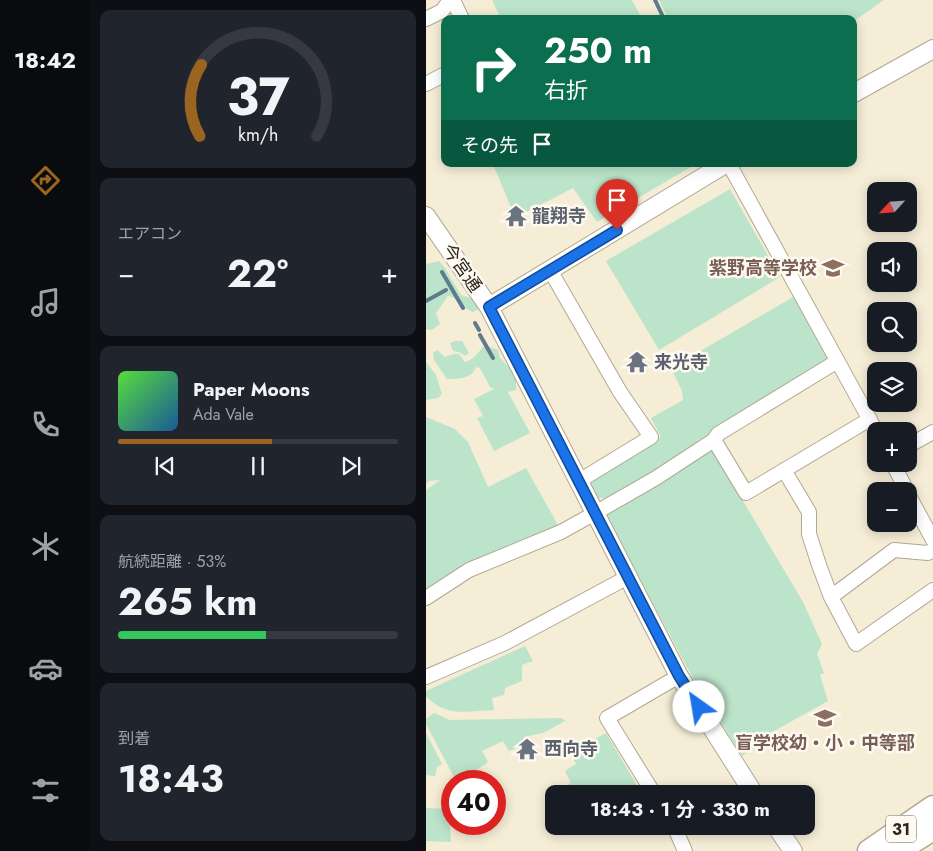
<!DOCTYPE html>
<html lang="ja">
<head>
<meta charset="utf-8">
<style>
  :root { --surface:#171b24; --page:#20242c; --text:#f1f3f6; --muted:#9ea1a6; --line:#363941; --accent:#9b641f }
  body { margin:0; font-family:Jost,"Noto Sans JP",sans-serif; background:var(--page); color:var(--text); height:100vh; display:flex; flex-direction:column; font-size:19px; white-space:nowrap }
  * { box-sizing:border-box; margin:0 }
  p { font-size:16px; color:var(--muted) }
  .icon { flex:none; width:28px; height:28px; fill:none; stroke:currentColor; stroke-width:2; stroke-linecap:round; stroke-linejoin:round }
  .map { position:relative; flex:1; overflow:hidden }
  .drawer { display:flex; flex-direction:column; gap:10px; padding:10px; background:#0d0f14; width:336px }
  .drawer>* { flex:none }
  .banner { position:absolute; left:15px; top:15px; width:416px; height:152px; border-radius:10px; box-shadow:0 2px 12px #0003; background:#0b6e4f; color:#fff; overflow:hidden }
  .needle { width:32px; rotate:244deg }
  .controls { position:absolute; left:441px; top:182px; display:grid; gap:10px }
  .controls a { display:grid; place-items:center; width:50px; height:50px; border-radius:10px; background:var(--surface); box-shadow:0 2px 12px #0003; font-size:25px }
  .speed { position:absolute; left:15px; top:770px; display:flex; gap:10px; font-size:25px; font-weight:700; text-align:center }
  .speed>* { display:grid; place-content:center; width:65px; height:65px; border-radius:50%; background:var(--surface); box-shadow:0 2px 12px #0003; line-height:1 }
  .speed .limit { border:8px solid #d22; background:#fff; color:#111 }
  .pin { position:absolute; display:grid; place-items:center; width:42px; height:42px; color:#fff; margin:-51px -21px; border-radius:50% 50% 50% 0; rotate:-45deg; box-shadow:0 0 5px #0007 }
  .pin .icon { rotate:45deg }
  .me { position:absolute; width:55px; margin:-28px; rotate:328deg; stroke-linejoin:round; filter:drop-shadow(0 0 4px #0008) }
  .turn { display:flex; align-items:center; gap:18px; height:105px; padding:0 20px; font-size:22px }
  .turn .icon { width:65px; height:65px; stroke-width:2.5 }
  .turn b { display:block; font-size:35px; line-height:42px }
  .then { display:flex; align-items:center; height:48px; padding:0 20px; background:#0003; gap:10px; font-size:19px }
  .big { font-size:38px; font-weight:700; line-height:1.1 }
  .drawer .card { flex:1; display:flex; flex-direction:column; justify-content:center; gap:8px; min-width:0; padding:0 18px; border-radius:10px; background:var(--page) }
  .drawer .dial { align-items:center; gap:0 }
  .dial svg { height:130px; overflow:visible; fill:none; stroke:var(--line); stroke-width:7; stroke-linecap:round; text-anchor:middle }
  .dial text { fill:var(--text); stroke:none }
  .song { display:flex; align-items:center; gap:15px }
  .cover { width:60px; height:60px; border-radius:8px; background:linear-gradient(135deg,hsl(110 70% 55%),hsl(210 70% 35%)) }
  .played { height:5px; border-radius:2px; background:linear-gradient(90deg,var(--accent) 55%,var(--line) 55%) }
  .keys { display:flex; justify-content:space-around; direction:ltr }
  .heat { display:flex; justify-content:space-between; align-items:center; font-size:28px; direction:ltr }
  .charge { height:8px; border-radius:4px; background:linear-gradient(90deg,#34c759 53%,var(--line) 0) }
  .trip { position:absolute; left:119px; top:785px; width:270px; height:50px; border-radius:10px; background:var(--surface); box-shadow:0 2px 12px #0003; font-weight:700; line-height:50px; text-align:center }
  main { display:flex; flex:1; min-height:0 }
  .dock { display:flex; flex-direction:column; width:90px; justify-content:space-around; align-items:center; background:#090b0e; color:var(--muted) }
  .dock .icon { width:35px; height:35px }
  .dock .selected { color:var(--accent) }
  .dock b { font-size:22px; color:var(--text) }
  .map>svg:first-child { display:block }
  .green { fill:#bce4ca }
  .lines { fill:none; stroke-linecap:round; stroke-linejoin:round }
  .stream { stroke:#607b8c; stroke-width:4 }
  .minor-casing { stroke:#b1a893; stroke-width:16 }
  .tertiary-casing { stroke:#b1a893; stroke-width:20 }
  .primary-casing { stroke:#b1a893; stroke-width:25 }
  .minor { stroke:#fff; stroke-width:14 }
  .tertiary { stroke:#fff; stroke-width:18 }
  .primary { stroke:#fff; stroke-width:22 }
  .route-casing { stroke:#114b97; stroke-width:12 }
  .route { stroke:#1a73e8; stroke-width:9 }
  .labels { text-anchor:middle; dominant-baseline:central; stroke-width:5; stroke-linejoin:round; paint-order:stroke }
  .shield { fill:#fefaf1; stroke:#6a675e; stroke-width:1 }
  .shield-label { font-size:16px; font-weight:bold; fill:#2b281f }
  .worship-label { font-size:18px; font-weight:bold; fill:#5b616d; stroke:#fefaf1; text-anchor:start }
  .street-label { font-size:18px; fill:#2b281f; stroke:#fefaf1 }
  .education-label { font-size:18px; font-weight:bold; fill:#785e54; stroke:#fefaf1; text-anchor:end }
</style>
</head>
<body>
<main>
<nav class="dock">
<b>18:42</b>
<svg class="icon selected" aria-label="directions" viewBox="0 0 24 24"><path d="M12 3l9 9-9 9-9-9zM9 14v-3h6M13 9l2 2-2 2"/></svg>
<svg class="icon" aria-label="music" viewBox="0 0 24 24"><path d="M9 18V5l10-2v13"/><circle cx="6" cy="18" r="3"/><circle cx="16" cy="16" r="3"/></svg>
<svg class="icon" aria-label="phone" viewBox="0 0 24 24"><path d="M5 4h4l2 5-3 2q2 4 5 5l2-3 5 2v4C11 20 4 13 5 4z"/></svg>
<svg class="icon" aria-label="climate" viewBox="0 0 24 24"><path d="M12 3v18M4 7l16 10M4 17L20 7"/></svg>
<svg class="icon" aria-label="car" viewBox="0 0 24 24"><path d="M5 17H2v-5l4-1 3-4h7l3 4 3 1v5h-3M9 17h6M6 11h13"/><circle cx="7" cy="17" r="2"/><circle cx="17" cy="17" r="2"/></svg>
<svg class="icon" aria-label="filters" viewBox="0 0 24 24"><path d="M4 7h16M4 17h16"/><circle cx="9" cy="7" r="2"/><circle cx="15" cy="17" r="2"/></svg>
</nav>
<section class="drawer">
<div class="card dial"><svg viewBox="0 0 100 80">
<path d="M14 69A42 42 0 1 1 86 69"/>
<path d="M14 69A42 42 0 0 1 15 25" stroke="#9b641f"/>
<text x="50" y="56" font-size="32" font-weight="700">37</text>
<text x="50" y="72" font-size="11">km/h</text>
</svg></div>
<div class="card"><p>エアコン</p>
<div class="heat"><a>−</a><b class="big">22°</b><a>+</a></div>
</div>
<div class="card">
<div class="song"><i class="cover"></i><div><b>Paper Moons</b><p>Ada Vale</p></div></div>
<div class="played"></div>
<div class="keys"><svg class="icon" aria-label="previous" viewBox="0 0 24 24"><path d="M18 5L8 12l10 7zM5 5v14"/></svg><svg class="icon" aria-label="pause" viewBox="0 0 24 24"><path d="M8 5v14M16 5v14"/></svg><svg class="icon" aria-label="next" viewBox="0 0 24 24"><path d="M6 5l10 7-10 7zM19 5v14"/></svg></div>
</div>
<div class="card"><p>航続距離 · 53%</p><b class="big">265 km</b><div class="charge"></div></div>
<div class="card"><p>到着</p><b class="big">18:43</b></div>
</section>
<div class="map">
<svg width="507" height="851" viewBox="0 0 507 851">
  <rect width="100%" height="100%" fill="#f5edd6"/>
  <path class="green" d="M 66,0 L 206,0 L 216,19 L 75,19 Z
    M 233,0 L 458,0 L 428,21 L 428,19 L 242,19 Z
    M 67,164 L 270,164 L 171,222 L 147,188 L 93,216 L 84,205 Z
    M 304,189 L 354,277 L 233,350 L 180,261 Z
    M 13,261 L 19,268 L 35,295 L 48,299 L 54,308 L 47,312 C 37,309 32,297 22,296 L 10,313 L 14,324 L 6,330 L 0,329 L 0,264 Z
    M 369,296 L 403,359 L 271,441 L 274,447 L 187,498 L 172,498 L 163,480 L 235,437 L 225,418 L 257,400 L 256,391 L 245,368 Z
    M 29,341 L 36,341 L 43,353 L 39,356 L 33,352 L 27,351 L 24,343 Z
    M 59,345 L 72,350 L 74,358 L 90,375 L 90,390 L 82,392 L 104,433 L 68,451 L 51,418 L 57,416 L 48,399 L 68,389 L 64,387 L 54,368 L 50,367 C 46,379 32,379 21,379 L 8,360 L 7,353 L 11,350 L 19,357 L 28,354 L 33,354 L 39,362 C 48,360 52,352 59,345 Z
    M 0,362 L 10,375 L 16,394 L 12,398 L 0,400 Z
    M 0,417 L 29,429 L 42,442 L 62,487 L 100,468 L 133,527 L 0,592 L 0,490 L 14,480 L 3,481 L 0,484 Z
    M 285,447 L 377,602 L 396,644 L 391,654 L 398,673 L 394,675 L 402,701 L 332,740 L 335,744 L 316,756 L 263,671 L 180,515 Z
    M 99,646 L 107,661 L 96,665 L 96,681 L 79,688 L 78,695 L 66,698 L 68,710 C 40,711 21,718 0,696 L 0,691 Z
    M 8,713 L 24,720 L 136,718 L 139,721 L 117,733 L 98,737 L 97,746 L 83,751 L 77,741 L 56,751 L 62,762 L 35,781 L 30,781 L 0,724 L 0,719 Z
    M 0,733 L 16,764 L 11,767 L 9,776 L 0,775 Z
    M 180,733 L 216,794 L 128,794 L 145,783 L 139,771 L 150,764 L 144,752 Z
    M 0,808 L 23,809 L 25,842 L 0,841 Z
    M 132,826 L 174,826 L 162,834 L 136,833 Z"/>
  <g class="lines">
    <path class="stream" d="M 229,0 L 238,19
      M 16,272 L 37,308
      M 0,301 L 20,290
      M 49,323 L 53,330
      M 54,335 L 67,358"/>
    <g class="minor-casing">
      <path id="minor" d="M 27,0 L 36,19
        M 0,19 L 16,11 L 24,0
        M 0,84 L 19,74
        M 303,164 L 450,431
        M 124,270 L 194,392 L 225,437 L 153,481
        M 288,440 L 320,493 L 444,419
        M 482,446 L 507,432
        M 467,464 L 481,491
        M 358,470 L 383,512 L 383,534 L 393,565 L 405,597 L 430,644 L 507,590
        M 482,494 L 507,540
        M 405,597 L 468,550 L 502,553 L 507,550
        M 0,598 L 43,570 L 135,532 L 162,517 L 230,478 L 288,440 L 292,434 L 410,362
        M 0,677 L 79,643 L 202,577
        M 228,794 L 181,718 L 253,676
        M 248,826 L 259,851"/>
    </g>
    <g class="tertiary-casing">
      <path id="tertiary" d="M 428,93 L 507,49
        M 0,216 L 63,307 L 253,676 L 328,794
        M 63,307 L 299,164
        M 350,826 L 367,851"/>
    </g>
    <g class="primary-casing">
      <path id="primary" d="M 443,851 L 507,807
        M 472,851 L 507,829"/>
    </g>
    <use href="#minor" class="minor"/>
    <use href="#tertiary" class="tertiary"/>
    <use href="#primary" class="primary"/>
  </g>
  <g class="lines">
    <g class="route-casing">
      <path id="route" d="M 191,230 L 63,307 L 253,676 L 273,707"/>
    </g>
    <use href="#route" class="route"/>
  </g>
  <defs>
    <g id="temple-bare" transform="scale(1.725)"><path d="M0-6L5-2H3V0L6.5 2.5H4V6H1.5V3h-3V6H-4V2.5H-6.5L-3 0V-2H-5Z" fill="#6b7280" stroke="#fefaf1" stroke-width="2.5" paint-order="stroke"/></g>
    <g id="school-bare" transform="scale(1.725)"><path d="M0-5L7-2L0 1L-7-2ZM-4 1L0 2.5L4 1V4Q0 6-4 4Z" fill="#8d6e63" stroke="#fefaf1" stroke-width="2.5" paint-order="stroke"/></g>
  </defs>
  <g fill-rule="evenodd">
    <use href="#temple-bare" x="90" y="216"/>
    <use href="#school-bare" x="407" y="268"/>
    <use href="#temple-bare" x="211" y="362"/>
    <use href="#school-bare" x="399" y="718"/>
    <use href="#temple-bare" x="101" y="749"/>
  </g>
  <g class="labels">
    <rect class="shield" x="460" y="815.5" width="30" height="27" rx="4"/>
    <g class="shield-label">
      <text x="475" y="829">31</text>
    </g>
    <g class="worship-label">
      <text x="106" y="216">龍翔寺</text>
      <text x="228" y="362">来光寺</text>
      <text x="118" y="749">西向寺</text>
    </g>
    <g class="street-label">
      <text transform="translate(36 268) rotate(55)">今宮通</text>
    </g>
    <g class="education-label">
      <text x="391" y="268">紫野高等学校</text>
      <text x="399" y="743" text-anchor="middle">盲学校幼・小・中等部</text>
    </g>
  </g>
</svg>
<div class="controls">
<a><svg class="needle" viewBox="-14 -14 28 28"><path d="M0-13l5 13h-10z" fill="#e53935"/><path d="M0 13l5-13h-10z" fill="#9ea1a6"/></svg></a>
<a><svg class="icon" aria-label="sound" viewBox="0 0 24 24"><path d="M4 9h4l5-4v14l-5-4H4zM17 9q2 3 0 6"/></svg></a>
<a><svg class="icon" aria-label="search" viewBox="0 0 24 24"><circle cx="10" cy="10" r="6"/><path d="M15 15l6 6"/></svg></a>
<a><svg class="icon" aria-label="layers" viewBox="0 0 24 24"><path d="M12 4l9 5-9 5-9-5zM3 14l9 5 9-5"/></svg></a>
<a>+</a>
<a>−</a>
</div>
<div class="speed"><div class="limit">40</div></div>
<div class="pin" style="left:191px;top:230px;background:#d93025"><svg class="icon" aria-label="arrive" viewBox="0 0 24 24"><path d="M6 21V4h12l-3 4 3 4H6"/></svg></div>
<svg class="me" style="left:273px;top:707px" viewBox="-20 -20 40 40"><circle r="19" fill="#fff"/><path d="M0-13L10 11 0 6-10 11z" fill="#1a73e8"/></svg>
<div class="trip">18:43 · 1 分 · 330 m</div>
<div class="banner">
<div class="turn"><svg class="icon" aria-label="right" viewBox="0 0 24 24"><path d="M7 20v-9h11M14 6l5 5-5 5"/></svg><div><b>250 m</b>右折</div></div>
<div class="then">その先<svg class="icon" aria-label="arrive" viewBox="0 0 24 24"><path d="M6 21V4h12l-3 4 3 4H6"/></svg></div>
</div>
</div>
</main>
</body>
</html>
